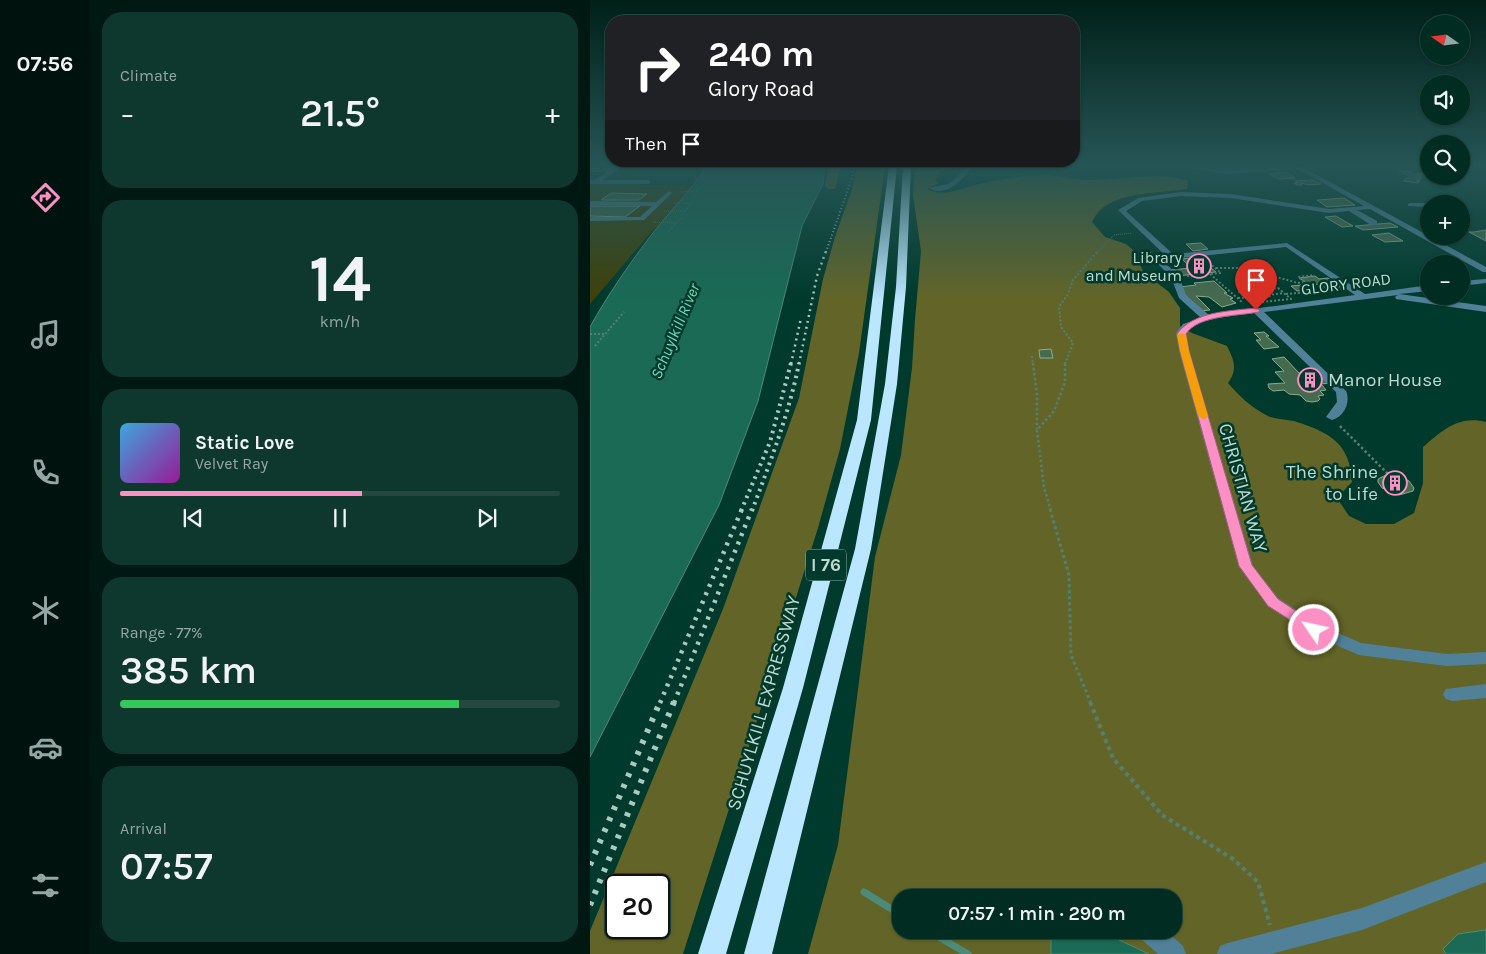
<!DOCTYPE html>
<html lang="en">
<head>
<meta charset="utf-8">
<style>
  :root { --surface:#002c21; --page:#0e382e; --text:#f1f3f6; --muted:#95a7a5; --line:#22483f; --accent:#fc8fc3 }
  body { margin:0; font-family:Karla,sans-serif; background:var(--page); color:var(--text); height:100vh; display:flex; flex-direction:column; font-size:19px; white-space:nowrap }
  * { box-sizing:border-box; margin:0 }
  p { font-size:16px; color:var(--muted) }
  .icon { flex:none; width:28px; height:28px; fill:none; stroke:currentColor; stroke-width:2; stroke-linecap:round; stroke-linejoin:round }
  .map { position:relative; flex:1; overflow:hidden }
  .drawer { display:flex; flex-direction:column; gap:12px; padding:12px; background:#001812; width:500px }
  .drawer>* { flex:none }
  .banner { position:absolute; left:15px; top:15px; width:475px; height:152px; border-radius:20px; box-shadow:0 1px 4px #0004,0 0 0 1px var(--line); background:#202124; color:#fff; overflow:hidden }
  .needle { width:32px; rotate:284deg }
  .buttons { position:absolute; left:830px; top:15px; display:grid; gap:10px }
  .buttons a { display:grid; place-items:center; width:50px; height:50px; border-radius:50%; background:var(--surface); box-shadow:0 1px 4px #0004,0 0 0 1px var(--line); font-size:25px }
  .speed { position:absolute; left:15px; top:874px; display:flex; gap:10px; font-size:25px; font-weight:700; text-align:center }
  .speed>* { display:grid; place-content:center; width:65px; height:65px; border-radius:50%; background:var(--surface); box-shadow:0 1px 4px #0004,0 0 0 1px var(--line); line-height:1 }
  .speed .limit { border:2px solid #111; border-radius:8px; background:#fff; color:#111 }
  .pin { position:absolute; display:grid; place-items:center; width:42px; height:42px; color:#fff; margin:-51px -21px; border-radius:50% 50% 50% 0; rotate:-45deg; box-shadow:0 0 5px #0007 }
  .pin .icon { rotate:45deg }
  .me { position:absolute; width:55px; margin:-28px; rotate:304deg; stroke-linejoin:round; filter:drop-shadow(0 0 4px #0008) }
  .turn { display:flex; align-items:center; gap:18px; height:105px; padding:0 20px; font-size:22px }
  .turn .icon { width:65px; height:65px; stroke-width:2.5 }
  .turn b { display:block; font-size:35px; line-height:42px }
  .then { display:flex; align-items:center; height:48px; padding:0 20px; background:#0003; gap:10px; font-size:19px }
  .big { font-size:38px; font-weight:600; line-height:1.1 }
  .drawer .widget { flex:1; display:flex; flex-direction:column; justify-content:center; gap:8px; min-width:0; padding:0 18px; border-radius:20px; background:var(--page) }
  .drawer .dial { align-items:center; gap:0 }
  .dial b { font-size:65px; line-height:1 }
  .song { display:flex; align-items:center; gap:15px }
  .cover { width:60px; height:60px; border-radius:8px; background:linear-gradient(135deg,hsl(200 70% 55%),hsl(300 70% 35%)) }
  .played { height:5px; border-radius:2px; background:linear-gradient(90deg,var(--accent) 55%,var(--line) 55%) }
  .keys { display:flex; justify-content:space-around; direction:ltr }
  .heat { display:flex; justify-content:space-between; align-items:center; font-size:28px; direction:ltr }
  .charge { height:8px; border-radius:4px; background:linear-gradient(90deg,#34c759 77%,var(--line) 0) }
  .trip { position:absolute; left:302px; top:889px; width:290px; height:50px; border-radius:20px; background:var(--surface); box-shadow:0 1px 4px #0004,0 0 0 1px var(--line); font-weight:600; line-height:50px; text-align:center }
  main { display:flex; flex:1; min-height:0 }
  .tabs { display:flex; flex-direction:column; width:90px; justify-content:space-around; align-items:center; background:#00120d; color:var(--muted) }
  .tabs .icon { width:35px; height:35px }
  .tabs .current { color:var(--accent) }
  .tabs b { font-size:22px; color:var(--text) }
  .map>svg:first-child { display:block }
  .green { fill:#3f4008 }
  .forest { fill:#636528; fill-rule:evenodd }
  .water { fill:#1a6a55; stroke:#4c8b7a }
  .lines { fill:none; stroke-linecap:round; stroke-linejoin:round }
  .stream { stroke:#4c8b7a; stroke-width:7 }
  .building { fill:#466a4e; stroke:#87ad8f }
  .path-far4 { stroke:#548073; stroke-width:1; stroke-dasharray:1 1; stroke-linecap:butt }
  .path-far3 { stroke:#548073; stroke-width:2; stroke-dasharray:2 2; stroke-linecap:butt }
  .path-far2 { stroke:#548073; stroke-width:2.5; stroke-dasharray:2.5 2.5; stroke-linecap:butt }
  .path-far1 { stroke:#548073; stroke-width:3; stroke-dasharray:3 3; stroke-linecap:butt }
  .path { stroke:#548073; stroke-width:4; stroke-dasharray:4 4; stroke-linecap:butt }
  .minor { fill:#508199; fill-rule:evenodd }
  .highway { fill:#bae7ff; fill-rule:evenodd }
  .rail-far4 { stroke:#acc9be; stroke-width:2; stroke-dasharray:1 2.5; stroke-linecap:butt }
  .rail-far3 { stroke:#acc9be; stroke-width:2.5; stroke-dasharray:2 4; stroke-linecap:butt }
  .rail-far2 { stroke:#acc9be; stroke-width:4; stroke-dasharray:2.5 4.5; stroke-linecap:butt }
  .rail-far1 { stroke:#acc9be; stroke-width:4.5; stroke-dasharray:3 6; stroke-linecap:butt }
  .rail { stroke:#acc9be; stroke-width:6; stroke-dasharray:4 8; stroke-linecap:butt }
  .route { fill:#fc8fc3; stroke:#a45d7f }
  .slow { fill:#f59e0b }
  .labels { text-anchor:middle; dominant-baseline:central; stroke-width:5; stroke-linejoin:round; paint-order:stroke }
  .far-poi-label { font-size:16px; fill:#bfd9cf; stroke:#003a2c; text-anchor:end }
  .far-street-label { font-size:16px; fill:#bfd9cf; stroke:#003a2c }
  .far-water-label { font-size:16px; font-style:italic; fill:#6ddbb9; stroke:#003a2c }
  .shield { fill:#003a2c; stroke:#86a99e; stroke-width:1 }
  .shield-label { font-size:18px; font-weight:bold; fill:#bfd9cf }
  .poi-label { font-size:19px; fill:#bfd9cf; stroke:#003a2c; text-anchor:start }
  .street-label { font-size:19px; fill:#bfd9cf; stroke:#003a2c }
</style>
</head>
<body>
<main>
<nav class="tabs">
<b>07:56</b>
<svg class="icon current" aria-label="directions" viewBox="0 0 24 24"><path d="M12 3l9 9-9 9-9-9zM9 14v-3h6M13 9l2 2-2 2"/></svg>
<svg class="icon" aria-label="music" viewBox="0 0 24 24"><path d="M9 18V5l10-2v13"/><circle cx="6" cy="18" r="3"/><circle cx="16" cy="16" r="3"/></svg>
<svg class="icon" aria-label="phone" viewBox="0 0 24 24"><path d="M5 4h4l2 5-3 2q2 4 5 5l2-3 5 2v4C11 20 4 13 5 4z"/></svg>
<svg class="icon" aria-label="climate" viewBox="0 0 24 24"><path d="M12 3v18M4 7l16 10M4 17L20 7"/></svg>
<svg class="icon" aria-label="car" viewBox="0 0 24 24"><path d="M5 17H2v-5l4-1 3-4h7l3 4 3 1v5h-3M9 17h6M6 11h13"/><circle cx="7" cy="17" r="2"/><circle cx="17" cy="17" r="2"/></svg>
<svg class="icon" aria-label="filters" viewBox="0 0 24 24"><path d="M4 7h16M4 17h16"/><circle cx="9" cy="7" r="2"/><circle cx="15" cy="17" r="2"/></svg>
</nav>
<section class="drawer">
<div class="widget"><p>Climate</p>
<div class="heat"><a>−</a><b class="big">21.5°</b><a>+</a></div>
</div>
<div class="widget dial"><b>14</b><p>km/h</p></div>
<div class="widget">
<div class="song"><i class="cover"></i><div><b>Static Love</b><p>Velvet Ray</p></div></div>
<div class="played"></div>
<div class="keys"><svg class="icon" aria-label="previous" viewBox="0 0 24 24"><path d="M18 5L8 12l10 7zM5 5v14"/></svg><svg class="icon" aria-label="pause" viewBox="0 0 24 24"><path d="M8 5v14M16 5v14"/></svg><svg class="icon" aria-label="next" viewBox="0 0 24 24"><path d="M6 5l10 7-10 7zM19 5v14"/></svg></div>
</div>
<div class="widget"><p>Range · 77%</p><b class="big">385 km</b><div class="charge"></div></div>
<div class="widget"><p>Arrival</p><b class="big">07:57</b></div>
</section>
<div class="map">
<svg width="896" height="954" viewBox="0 0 896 954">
  <rect width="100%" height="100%" fill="#003a2c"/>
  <path class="green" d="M 0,184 L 104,186 L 81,214 L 62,231 L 0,304 Z"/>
  <path class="forest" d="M 239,166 L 251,166 L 245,189 L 239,189 L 235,186 Z
    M 267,166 L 295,166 L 269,353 L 250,449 L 228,528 L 93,954 L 0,954 L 0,931 L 133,609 L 209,398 L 233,279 L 245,237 L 262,189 ZM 26,885 L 69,885 L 69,928 L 26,928 Z
    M 325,166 L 360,167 L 362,169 L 351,171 L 345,180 L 348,183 L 337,189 C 352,199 377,186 393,183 C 413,179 436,175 457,175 C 471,176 485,180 499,180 C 526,180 574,171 598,181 L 597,189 C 567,194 516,190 502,222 L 515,237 L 536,244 L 543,250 L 554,273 L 579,292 L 590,308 L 590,326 L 602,333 L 637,346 C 644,360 648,369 638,383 C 649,396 661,407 676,415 C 685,420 697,419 707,422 C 741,433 760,444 762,482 L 747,498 L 759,516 L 776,524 L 804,524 L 824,513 L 833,483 L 833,447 C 853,430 869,415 896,422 L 896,954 L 218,954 L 248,845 L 285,557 L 311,455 L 322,368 L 325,320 L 331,251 L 323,195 ZM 311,898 L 584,898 L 584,930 L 311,930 Z"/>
  <path class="water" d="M 117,166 L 235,166 L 233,184 L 212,226 L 168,401 L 129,505 L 0,757 L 0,327 C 17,296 38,266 59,238 C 78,213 100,192 117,166 Z
    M 461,930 L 521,930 L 529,940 L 559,954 L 461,954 Z
    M 896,930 L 896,954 L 856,954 L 853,949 L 868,934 Z"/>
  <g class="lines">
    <path class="stream" d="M 274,892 L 311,915
      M 22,896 L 26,896
      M 337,930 L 378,954"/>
  </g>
  <path class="building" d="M 809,171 L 817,171 L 824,174 L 839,173 L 839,175 L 827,175 L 832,178 L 827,181 L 830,181 L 828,183 L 813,181 L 819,176 Z
    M 687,173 L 698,173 L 705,178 L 689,179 L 679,174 Z
    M 722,180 L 731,184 L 718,185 L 711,183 L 712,185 L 707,185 L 704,183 L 708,183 L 705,181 Z
    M 21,193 L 57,194 L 49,200 L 11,200 Z
    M 754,198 L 765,205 L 737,207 L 727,200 Z
    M 0,206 L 50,206 L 35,217 L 0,216 Z
    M 746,216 L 763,226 L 752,227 L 735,217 Z
    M 800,223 L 808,227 L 773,230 L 765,226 Z
    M 896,230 L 896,241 L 879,232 L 884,232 Z
    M 799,233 L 813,241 L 795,242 L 782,235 Z
    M 611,243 L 618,249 L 603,251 L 596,244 Z
    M 560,252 L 567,259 L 556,260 L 550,253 Z
    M 608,257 L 626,272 L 586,276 L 580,270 L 601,268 L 592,259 Z
    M 725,276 L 729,279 L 738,278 L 749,286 L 753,285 L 757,288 L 740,292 L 731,284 L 720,285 L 709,278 Z
    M 624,281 L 637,293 L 634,293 L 643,298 L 640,299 L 646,303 L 632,307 L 619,297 L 606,296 L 620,310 L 610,311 L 588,289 L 590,287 L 606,285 L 604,283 Z
    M 712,285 L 718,290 L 707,291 L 701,286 Z
    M 674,332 L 679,336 L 676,336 L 689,347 L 674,349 L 666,340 L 671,340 L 664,333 Z
    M 461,349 L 463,358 L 450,358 L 449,350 Z
    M 694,357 L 709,373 L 721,372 L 726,377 L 744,376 L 751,382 L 731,384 L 736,390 L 730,391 L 734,395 L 728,396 L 730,399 L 728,401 L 722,402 L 716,401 L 710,395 L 699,394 L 694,390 L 683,391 L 679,388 L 678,384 L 695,383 L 685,372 L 694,371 L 682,359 Z
    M 798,474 L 809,475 L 819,481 L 824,488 L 823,491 L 809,495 L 792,488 L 788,482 L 788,479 Z"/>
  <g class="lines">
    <path class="path-far4" d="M 88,192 L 107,191
      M 104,197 L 109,187
      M 83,203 L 101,203
      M 74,211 L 95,211
      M 92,215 L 103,201
      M 63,222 L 86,223
      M 78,232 L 91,218
      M 507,252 L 524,235 L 542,233"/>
    <path class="path-far3" d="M 626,268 L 654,268 L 708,283 L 715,282 L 708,277 L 724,275
      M 620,274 L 653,303
      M 597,276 L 631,273 L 619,263
      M 688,288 L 701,299 L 662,303 L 649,292 Z
      M 673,290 L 682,298
      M 696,294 L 729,291
      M 678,295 L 694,293
      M 673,297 L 680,296
      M 648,298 L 671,296
      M 0,334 L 15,334
      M 5,346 L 34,312
      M 442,356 L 443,364
      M 475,364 L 483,343 L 471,327 L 469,307 L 478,294 L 483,280 L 508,251"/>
    <path class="path-far2" d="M 443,363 L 447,395 L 447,429
      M 750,426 L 798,474
      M 461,511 L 454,487 L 447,430 L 464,411 L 475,382 L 475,363"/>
    <path class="path-far1" d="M 460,509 L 479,575 L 481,655 L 501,703"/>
    <path class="path" d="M 500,702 L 523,758 L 572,815 L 643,859 L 668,882 L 680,925"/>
    <path class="minor" d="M 26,166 L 33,166 L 12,180 L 58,180 L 61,182 L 58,184 L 0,184 L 0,180 L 4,180 L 17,172 L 0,172 L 0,168 L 22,168 Z
      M 377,166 L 383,166 C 373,179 356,198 339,188 L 358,184 L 366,178 Z
      M 588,166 L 636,170 L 739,166 L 716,169 L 896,267 L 896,272 L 893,272 L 780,209 L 767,210 L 787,221 L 787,225 L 781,225 L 759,211 L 739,213 L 641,198 L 591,196 L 552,201 L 536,211 L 583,254 L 697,243 L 775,294 L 839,285 L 839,291 L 809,294 L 896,306 L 896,312 L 806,299 L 805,297 L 808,295 L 674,312 L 756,391 C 761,402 754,417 742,420 L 736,417 L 747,402 L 746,392 L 664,313 C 646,316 607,317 596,333 L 599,351 L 663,566 L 688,598 L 730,625 L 771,643 L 857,654 L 896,652 L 896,664 L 857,666 L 769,655 L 718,633 L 678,606 L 649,567 L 589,351 L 586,333 L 593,324 L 611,318 L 589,298 L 581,277 L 565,261 L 576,256 L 528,210 L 548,198 L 591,192 L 641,194 L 739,209 L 774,206 L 708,169 L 636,174 ZM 696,247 L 765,295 L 619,315 L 596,295 L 589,276 L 574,262 L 582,259 Z
      M 79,191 L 82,193 L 81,194 L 54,220 L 0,221 L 0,217 L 50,217 L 62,206 L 0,205 L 0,201 L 66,202 Z
      M 820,203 L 838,203 L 840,204 L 838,207 L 818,206 L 818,204 Z
      M 896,279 L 896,283 L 871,286 L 871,281 Z
      M 896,684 L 896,698 L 862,701 L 856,699 L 853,694 L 856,689 Z
      M 896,862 L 896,882 L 772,930 L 681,954 L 627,954 L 630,946 L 638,943 L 772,908 Z
      M 547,930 L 575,930 L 593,946 L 596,954 L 568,954 L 550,938 Z"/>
    <path class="highway" d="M 299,166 L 307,166 L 281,420 L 213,688 L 136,954 L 108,954 L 193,688 L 267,420 Z
      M 313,166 L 321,166 L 316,287 L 307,384 L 281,549 L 182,954 L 154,954 L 265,549 L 295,384 L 306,287 Z"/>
    <path class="rail-far4" d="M 236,252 L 262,178 L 264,166"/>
    <path class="rail-far3" d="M 201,364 L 211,318
      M 209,364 L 227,276 L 236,251"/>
    <path class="rail-far2" d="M 151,511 L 180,442 L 201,363
      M 162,511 C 180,462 199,414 209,363"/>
    <path class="rail-far1" d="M 70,703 L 152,509
      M 84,703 L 162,509"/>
    <path class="rail" d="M 0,865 L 70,702
      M 0,905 L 84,702"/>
  </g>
  <linearGradient id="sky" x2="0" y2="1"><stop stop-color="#002018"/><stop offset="0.55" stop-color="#265556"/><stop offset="1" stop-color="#265556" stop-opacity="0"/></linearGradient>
  <rect width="896" height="300" fill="url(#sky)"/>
  <path class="route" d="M 666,308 L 670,310 L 669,312 C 649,316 608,315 596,334 L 599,351 L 662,565 L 688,599 L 729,626 L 731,630 L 729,633 L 724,635 L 678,606 L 649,566 L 590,351 L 587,334 C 603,311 641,311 666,308 Z"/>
  <path class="slow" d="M 592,333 L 596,335 L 599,351 L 618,416 L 617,418 L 613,419 L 608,416 L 590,351 L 587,335 Z"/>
  <defs>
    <g id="building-ring" transform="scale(1.25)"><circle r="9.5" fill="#003a2c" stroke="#fc8fc3" stroke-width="1.5"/><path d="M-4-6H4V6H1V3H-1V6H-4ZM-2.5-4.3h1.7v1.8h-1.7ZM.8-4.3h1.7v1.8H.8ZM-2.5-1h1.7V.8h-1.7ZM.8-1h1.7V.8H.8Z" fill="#fc8fc3"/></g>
  </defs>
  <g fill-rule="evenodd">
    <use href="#building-ring" x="609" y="266"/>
    <use href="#building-ring" x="720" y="380"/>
    <use href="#building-ring" x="805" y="483"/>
  </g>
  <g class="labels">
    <g class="far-poi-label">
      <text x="592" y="257">Library<tspan x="592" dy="18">and Museum</tspan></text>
    </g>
    <g class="far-street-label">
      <text transform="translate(756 284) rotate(-7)">GLORY ROAD</text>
    </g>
    <g class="far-water-label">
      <text transform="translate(85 331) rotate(-67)">Schuylkill River</text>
    </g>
    <rect class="shield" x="216" y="549.5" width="40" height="31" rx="4"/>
    <g class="shield-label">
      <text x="236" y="565">I 76</text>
    </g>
    <g class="poi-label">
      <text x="738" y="380">Manor House</text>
      <text x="788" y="472" text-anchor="end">The Shrine<tspan x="788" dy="22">to Life</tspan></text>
    </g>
    <g class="street-label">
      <text transform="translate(653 488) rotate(74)">CHRISTIAN WAY</text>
      <text transform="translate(174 703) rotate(-74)">SCHUYLKILL EXPRESSWAY</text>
    </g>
  </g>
</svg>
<div class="buttons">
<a><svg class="needle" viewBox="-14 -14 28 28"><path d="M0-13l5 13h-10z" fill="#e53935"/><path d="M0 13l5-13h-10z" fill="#95a7a5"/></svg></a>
<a><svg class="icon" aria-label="sound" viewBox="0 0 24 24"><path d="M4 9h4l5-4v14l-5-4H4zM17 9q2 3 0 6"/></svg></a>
<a><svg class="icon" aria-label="search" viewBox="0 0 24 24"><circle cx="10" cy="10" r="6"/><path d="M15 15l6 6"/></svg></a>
<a>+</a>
<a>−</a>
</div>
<div class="speed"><div class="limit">20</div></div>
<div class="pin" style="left:666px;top:310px;background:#d93025"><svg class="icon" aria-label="arrive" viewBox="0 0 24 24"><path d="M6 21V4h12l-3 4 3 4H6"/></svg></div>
<svg class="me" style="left:724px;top:630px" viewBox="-20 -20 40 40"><circle r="17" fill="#fc8fc3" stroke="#fff" stroke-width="3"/><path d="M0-11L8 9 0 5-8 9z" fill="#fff"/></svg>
<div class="trip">07:57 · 1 min · 290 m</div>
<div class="banner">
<div class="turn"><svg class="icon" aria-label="right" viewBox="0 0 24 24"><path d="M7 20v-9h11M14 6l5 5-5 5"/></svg><div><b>240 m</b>Glory Road</div></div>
<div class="then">Then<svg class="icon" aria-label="arrive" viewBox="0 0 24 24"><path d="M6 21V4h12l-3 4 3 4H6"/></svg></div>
</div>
</div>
</main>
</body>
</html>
